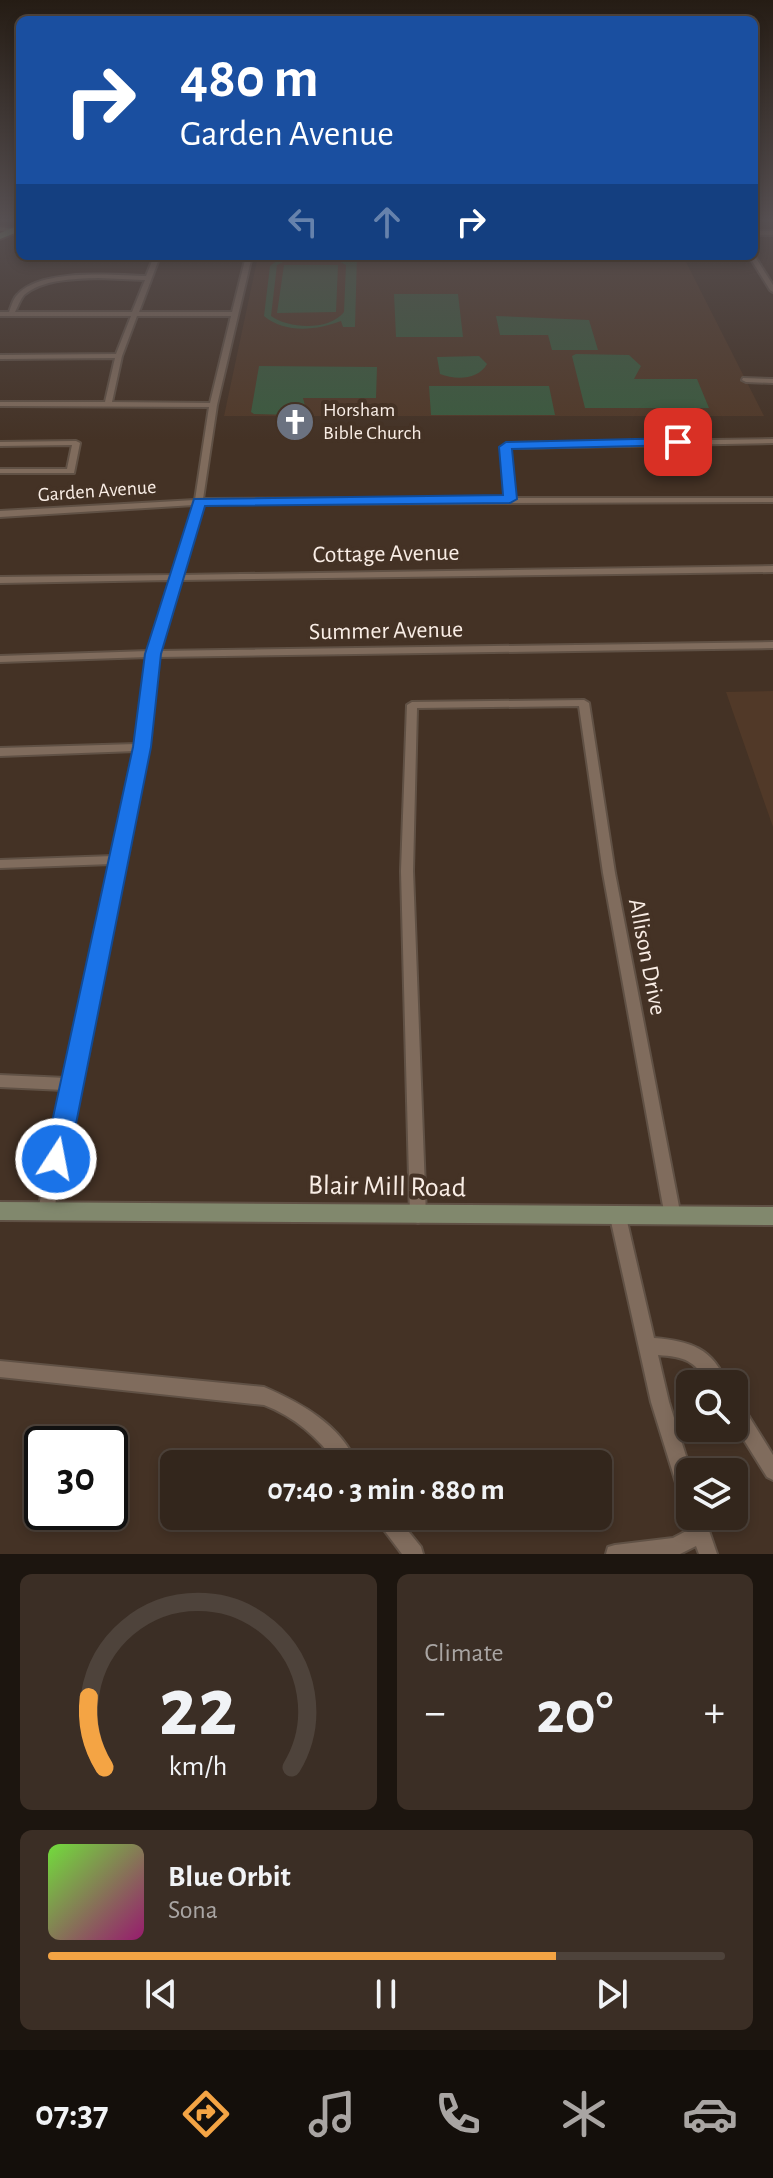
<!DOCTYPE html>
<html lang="en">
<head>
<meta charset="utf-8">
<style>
  :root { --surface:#33261c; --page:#3b2e25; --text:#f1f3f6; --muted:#a9a5a3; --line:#4e433b; --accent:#f4a444 }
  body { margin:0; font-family:"Alegreya Sans",sans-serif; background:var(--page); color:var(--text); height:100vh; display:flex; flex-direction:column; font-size:30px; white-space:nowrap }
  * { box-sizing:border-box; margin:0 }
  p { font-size:26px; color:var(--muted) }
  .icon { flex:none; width:44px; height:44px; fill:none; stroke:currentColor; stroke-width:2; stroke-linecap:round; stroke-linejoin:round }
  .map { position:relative; height:1554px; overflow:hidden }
  .drawer { display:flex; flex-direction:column; gap:20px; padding:20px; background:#1c150f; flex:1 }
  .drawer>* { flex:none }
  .guide { position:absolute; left:16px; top:16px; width:742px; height:244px; border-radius:12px; box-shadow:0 4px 12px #0003,0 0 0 2px var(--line); background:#1a4fa0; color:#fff; overflow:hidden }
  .fabs { position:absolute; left:676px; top:1370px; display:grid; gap:16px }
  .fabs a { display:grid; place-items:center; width:72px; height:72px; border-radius:12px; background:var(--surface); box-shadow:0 4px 12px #0003,0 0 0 2px var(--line); font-size:40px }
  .speed { position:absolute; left:24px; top:1426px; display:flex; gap:16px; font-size:40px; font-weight:700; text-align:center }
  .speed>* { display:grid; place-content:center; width:104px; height:104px; border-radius:50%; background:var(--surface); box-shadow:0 4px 12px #0003,0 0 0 2px var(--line); line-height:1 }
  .speed .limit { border:4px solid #111; border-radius:12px; background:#fff; color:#111 }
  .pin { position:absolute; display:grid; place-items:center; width:68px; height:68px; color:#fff; margin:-34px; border-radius:16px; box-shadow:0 4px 12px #0006 }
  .me { position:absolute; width:88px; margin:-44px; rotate:11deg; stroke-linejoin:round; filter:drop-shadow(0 0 6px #0008) }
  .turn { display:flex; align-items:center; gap:28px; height:168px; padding:0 32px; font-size:36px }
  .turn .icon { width:104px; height:104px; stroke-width:2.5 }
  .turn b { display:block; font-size:56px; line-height:68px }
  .lanes { display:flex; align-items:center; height:76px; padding:0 32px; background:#0003; justify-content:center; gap:40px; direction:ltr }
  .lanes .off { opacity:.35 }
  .big { font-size:60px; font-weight:700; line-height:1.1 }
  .drawer .widget { flex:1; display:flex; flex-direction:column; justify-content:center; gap:12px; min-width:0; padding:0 28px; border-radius:12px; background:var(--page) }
  .drawer .dial { align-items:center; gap:0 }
  .dial svg { height:208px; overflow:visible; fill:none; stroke:var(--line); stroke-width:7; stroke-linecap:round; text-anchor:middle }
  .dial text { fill:var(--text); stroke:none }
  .song { display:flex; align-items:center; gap:24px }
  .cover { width:96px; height:96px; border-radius:12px; background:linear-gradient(135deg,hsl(100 70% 55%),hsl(320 70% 35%)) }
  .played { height:8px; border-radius:4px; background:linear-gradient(90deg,var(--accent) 75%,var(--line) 75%) }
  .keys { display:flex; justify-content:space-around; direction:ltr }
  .heat { display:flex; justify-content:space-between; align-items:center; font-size:44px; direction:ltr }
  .drawer .tiles { flex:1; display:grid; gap:20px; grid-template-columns:1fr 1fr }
  .widget:last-child { grid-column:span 2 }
  .trip { position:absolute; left:160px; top:1450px; width:452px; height:80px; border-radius:12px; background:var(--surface); box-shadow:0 4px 12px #0003,0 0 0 2px var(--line); font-weight:700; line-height:80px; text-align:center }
  .tabs { display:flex; height:128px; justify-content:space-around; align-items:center; background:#140f0b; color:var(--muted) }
  .tabs .icon { width:56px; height:56px }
  .tabs .current { color:var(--accent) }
  .tabs b { font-size:36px; color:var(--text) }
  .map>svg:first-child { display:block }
  .built { fill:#513928 }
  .green { fill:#3b5b3f }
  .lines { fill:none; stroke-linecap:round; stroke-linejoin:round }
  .minor-casing { stroke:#605145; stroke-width:4 }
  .tertiary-casing { stroke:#605145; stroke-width:4 }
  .secondary-casing { stroke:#605145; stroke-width:4 }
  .trunk-casing { stroke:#605145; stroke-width:4 }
  .minor { fill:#806c5d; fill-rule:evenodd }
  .tertiary { fill:#806c5d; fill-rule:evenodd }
  .secondary { fill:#81886d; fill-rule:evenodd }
  .trunk { fill:#83b886; fill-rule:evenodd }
  .route { fill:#1a73e8; stroke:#114b97; stroke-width:2 }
  .labels { text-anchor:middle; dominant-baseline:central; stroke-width:8; stroke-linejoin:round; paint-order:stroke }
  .far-poi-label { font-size:20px; fill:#f9ede5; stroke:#443225; text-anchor:start }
  .far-street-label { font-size:20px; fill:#f9ede5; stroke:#443225 }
  .street-label { font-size:24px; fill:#f9ede5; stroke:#443225 }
  .near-street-label { font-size:28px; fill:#f9ede5; stroke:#443225 }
</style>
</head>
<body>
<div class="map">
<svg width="773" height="1554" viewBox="0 0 773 1554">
  <rect width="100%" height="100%" fill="#443225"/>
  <path class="built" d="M 258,256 L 683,256 L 764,416 L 224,416 Z
    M 773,691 L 773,827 L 726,692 Z"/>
  <path class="green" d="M 296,256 L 277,265 L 271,316 C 289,329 329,331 344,312 L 346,265 L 329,256 L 357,256 L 355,327 L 343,327 L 341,321 C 318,330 285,334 264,316 L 270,266 L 282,257 Z
    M 284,265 L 338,265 L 336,312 L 277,313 Z
    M 394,294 L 458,294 L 463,337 L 396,337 Z
    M 496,316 L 589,320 L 598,350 L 552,350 L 548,335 L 500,335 Z
    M 576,354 L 629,355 L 641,366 L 634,379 L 697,379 L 709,408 L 585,408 L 572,356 Z
    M 479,356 L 487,364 C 478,380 456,380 440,374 L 437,357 Z
    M 259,366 L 377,367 L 376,398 L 303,398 L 305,406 L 293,415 L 254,414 L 251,412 Z
    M 429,386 L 549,386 L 555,415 L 431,415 Z"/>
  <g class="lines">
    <g class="minor-casing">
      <path id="minor" d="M 754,255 L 773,285 L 773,292 L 770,290 L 749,256 Z
        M 154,256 L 160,256 L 139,312 L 232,312 L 246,256 L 252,256 L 217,405 L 203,499 L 506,498 L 501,447 L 511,443 L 773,439 L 773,443 L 509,448 L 514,498 L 773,498 L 773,502 L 202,504 L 182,575 L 773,566 L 773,572 L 180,580 L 159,651 L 773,642 L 773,648 L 158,657 L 147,747 L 54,1210 L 51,1215 L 46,1217 L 41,1215 L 38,1210 L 64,1090 L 0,1087 L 0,1075 L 66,1078 L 112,864 L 0,868 L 0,860 L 114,856 L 136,751 L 0,756 L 0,748 L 137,744 L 148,657 L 0,662 L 0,656 L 149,651 L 171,580 L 0,583 L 0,577 L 172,575 L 194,505 L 0,517 L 0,511 L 195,500 L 209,407 L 0,406 L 0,402 L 105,402 L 115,358 L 0,359 L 0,355 L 116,354 L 131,316 L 0,316 L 0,312 L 9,312 C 11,307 13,299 17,295 C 40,268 114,275 146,276 ZM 98,278 L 145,280 L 132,312 L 15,312 C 18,306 20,300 24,295 C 43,279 74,279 98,278 ZM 137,316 L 231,316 L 210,403 L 112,402 L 122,356 Z
        M 743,378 L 773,379 L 773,383 L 746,382 L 742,380 Z
        M 76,441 L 80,443 L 74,473 L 0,473 L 0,469 L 67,469 L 72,445 L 0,446 L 0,442 Z
        M 584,700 L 589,703 L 615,873 L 681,1217 L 678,1222 L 673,1224 L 668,1222 L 665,1217 L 603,873 L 579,706 L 417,708 L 413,871 L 426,1216 L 423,1221 L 418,1223 L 413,1221 L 410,1216 L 401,871 L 407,705 L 412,702 Z
        M 618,1210 L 623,1212 L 626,1217 L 654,1338 C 690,1341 713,1348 727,1384 L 709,1384 C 694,1360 685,1357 658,1355 L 669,1402 L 691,1472 L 690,1508 L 684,1505 L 681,1499 L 651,1402 L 610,1217 L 613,1212 Z
        M 0,1361 L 264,1387 C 301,1403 341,1425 357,1464 L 337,1464 C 318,1437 295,1417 264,1405 L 0,1377 Z
        M 734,1399 L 740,1402 L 773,1455 L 773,1480 L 767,1477 L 734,1424 Z
        M 690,1509 L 690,1516 L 704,1516 L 717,1554 L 699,1554 L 696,1546 L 680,1554 L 606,1554 L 608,1547 L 615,1545 L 673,1538 L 690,1529 L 686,1516 Z
        M 375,1516 L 396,1516 L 421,1547 L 423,1554 L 402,1554 L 378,1522 Z"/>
    </g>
    <g class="tertiary-casing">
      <path id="tertiary" d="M 754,231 L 773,231 L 773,235 L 754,235 Z"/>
    </g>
    <g class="secondary-casing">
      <path id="secondary" d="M 0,227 L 20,230 L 16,232 L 0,231 Z
        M 0,1202 L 773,1207 L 773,1225 L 0,1220 Z"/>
    </g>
    <g class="trunk-casing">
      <path id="trunk" d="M 20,225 L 20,231 L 0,239 L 0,233 Z"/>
    </g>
    <use href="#minor" class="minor"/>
    <use href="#tertiary" class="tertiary"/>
    <use href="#secondary" class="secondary"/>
    <use href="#trunk" class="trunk"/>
  </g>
  <linearGradient id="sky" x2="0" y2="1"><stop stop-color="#251c14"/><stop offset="0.5" stop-color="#564f51"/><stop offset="1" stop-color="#564f51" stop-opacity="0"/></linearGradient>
  <rect width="773" height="440" fill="url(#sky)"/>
  <path class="route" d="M 678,438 L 684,442 L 682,445 L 512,449 L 517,499 L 510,503 L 205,506 L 161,654 L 151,747 L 69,1159 L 65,1167 L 56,1170 L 48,1167 L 44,1159 L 133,747 L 145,654 L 194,499 L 503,495 L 499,447 L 506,442 Z"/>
  <defs>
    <g id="church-disc" transform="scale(2)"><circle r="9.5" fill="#6b7280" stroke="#443225"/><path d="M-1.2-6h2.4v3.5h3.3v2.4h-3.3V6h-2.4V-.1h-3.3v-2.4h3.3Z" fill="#fff"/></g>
  </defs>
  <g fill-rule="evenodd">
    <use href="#church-disc" x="295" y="422"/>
  </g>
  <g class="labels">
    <g class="far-poi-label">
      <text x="323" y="410">Horsham<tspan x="323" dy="23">Bible Church</tspan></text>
    </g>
    <g class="far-street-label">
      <text transform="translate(97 491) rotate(-4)">Garden Avenue</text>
    </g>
    <g class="street-label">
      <text transform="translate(386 554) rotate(-1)">Cottage Avenue</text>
      <text transform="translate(386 631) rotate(-1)">Summer Avenue</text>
      <text transform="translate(647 957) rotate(79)">Allison Drive</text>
    </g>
    <g class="near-street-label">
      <text transform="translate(387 1187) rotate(1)">Blair Mill Road</text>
    </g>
  </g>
</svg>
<div class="fabs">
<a><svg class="icon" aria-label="search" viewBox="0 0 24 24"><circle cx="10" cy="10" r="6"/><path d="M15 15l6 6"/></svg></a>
<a><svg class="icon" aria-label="layers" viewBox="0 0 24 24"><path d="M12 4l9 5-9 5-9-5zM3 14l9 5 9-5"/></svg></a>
</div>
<div class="speed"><div class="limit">30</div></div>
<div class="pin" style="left:678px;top:442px;background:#d93025"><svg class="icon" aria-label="arrive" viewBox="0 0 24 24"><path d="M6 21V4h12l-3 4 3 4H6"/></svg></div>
<svg class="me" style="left:56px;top:1159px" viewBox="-20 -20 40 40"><circle r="17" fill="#1a73e8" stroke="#fff" stroke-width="3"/><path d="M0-11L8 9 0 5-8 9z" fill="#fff"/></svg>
<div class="trip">07:40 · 3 min · 880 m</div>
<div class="guide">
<div class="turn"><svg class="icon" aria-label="right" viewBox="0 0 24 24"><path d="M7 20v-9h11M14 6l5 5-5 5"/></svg><div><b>480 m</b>Garden Avenue</div></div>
<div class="lanes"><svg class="icon off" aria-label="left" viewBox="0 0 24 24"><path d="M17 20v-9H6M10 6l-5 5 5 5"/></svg><svg class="icon off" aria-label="ahead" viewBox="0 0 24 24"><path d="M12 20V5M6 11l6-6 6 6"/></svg><svg class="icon" aria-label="right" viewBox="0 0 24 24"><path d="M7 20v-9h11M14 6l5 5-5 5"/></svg></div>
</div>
</div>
<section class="drawer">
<div class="tiles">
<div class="widget dial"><svg viewBox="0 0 100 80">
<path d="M14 69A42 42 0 1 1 86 69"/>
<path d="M14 69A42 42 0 0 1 8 42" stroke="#f4a444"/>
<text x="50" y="56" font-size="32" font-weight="700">22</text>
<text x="50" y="72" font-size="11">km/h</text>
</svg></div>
<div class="widget"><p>Climate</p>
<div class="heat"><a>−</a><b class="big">20°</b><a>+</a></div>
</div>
<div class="widget">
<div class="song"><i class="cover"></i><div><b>Blue Orbit</b><p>Sona</p></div></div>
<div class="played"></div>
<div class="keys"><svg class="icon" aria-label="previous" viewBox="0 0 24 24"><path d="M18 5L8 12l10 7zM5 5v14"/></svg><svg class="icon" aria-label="pause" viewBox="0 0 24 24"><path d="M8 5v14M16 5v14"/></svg><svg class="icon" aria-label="next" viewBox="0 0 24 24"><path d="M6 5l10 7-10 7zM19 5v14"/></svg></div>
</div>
</div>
</section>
<nav class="tabs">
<b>07:37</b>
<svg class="icon current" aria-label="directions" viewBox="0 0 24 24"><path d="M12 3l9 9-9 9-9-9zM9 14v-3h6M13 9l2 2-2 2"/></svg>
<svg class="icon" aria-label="music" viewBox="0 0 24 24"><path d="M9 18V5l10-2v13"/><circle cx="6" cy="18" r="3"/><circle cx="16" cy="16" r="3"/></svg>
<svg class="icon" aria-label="phone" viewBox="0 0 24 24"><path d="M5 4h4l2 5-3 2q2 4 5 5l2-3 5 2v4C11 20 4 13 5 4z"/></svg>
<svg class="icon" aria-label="climate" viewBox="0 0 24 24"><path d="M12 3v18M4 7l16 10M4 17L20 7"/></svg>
<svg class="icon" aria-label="car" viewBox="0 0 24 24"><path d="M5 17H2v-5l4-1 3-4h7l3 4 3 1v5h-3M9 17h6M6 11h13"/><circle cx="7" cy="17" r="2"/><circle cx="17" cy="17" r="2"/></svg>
</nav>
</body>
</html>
